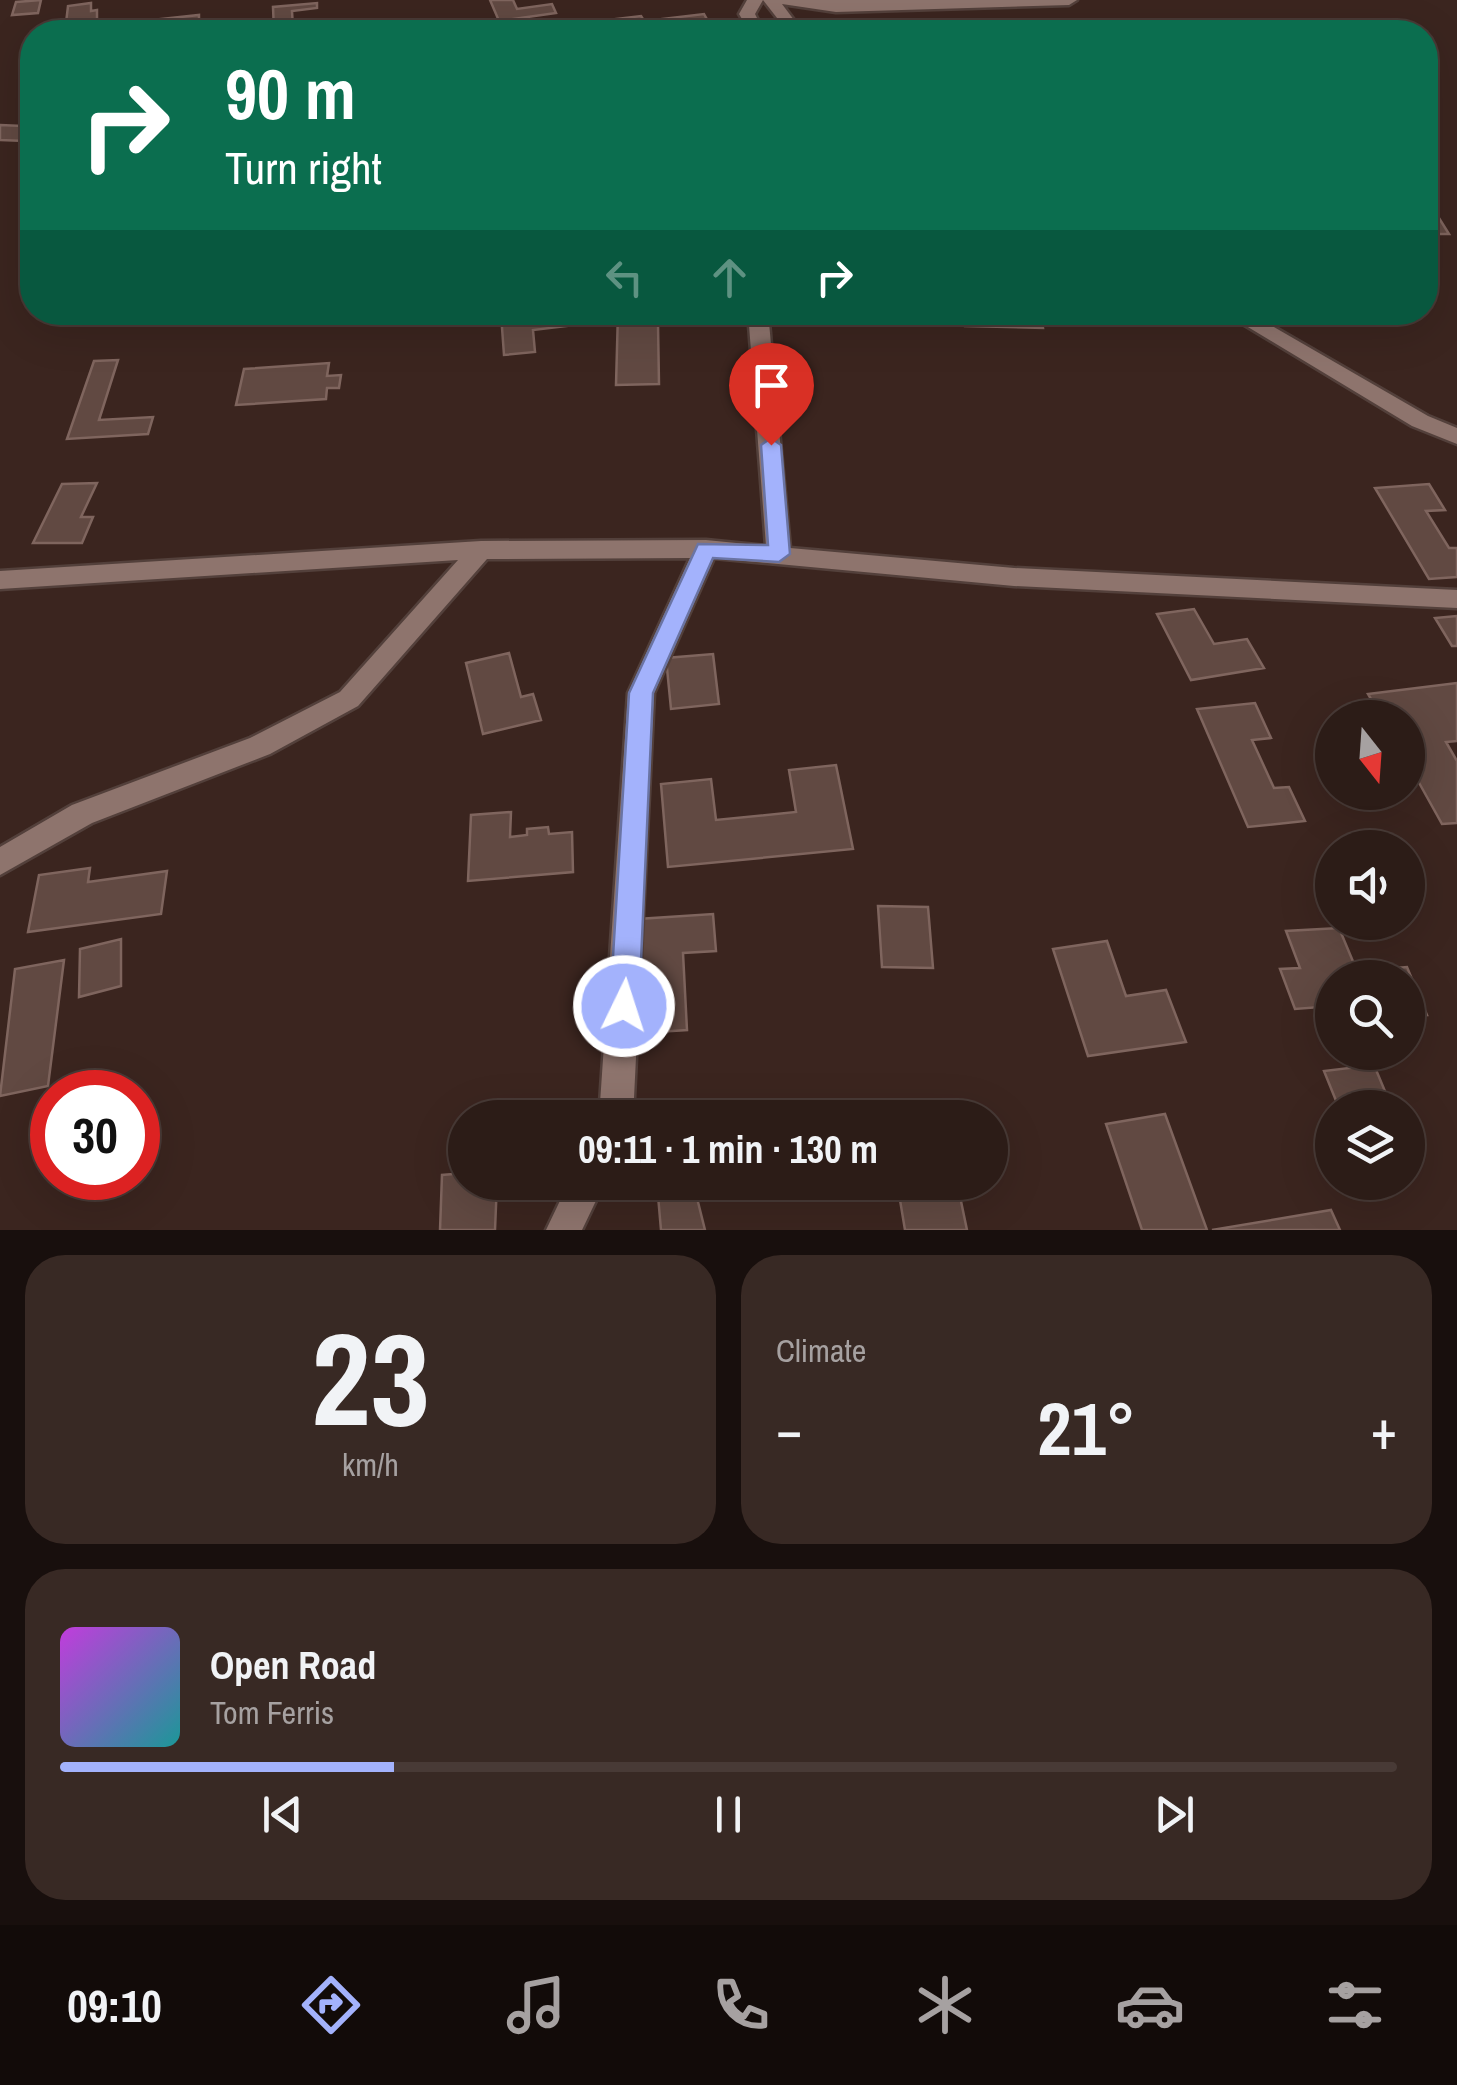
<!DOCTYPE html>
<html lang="en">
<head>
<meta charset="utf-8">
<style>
  :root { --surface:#2c1c17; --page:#382924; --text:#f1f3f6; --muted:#a6a1a1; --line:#483a36; --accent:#a3b2fc }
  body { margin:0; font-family:"Archivo Narrow",sans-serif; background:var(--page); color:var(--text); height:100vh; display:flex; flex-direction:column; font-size:38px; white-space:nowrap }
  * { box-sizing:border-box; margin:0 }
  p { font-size:32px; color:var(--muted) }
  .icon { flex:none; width:55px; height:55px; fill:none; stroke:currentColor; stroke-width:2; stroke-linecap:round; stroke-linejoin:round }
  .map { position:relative; height:1230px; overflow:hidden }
  .sheet { display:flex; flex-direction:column; gap:25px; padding:25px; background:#180f0d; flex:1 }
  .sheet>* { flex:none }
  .banner { position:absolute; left:20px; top:20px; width:1418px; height:305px; border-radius:40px; box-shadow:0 10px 40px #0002,0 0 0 2px var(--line); background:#0b6e4f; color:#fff; overflow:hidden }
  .needle { width:65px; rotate:163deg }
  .tools { position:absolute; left:1315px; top:700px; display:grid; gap:20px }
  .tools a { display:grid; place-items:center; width:110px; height:110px; border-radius:50%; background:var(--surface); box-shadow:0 10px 40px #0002,0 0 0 2px var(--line); font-size:50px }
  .speed { position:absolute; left:30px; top:1070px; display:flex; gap:20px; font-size:50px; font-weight:700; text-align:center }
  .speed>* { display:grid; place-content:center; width:130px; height:130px; border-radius:50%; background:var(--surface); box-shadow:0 10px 40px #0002,0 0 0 2px var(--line); line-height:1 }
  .speed .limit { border:15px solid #d22; background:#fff; color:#111 }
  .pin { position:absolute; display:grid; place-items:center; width:85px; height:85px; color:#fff; margin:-102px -42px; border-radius:50% 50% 50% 0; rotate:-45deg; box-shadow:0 0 10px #0007 }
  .pin .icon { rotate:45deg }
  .me { position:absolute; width:110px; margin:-55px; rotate:4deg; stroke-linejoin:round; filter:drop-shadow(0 0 8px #0008) }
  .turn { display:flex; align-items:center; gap:35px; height:210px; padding:0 40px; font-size:45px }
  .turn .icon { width:130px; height:130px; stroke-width:2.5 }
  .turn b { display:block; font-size:70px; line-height:85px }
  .lanes { display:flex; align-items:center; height:95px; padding:0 40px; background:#0003; justify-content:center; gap:50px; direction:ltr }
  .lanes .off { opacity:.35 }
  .big { font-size:75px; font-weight:700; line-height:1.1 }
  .sheet .card { flex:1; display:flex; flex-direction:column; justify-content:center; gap:15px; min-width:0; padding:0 35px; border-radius:40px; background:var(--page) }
  .sheet .dial { align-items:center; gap:0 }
  .dial b { font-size:130px; line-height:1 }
  .song { display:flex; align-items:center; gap:30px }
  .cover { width:120px; height:120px; border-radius:15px; background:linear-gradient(135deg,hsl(290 70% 55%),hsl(180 70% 35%)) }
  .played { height:10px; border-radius:5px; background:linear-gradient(90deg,var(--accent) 25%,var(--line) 25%) }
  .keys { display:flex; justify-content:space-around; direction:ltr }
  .heat { display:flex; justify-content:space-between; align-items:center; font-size:55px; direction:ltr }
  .sheet .tiles { flex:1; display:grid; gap:25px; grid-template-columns:1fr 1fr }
  .card:last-child { grid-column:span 2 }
  .trip { position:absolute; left:448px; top:1100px; width:560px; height:100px; border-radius:50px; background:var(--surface); box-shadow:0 10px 40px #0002,0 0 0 2px var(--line); font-weight:700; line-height:100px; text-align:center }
  .tabs { display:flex; height:160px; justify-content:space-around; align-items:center; background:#120b09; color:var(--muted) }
  .tabs .icon { width:70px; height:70px }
  .tabs .active { color:var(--accent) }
  .tabs b { font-size:45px; color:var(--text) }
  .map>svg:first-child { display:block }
  .building { fill:#614942; stroke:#7f655e; stroke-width:2.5 }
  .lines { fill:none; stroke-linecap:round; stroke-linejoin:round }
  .minor-casing { stroke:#53403b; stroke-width:5 }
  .minor { fill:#8e746d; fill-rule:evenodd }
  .route { fill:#a3b2fc; stroke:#6a74a4; stroke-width:2.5 }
</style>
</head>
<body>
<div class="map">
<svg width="1457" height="1230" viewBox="0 0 1457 1230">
  <rect width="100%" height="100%" fill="#3b251f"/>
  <path class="building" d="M 41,0 L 38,13 L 12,15 L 16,2 Z
    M 490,0 L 513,0 L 517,9 L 552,4 L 556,13 L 499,21 Z
    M 91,3 L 91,11 L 97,10 L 97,19 L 66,23 L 68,6 Z
    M 317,3 L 317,8 L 292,11 L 293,28 L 320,32 L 274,32 L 273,7 Z
    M 704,14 L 709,23 L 666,28 L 662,19 Z
    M 199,15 L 199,29 L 152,32 L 153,20 Z
    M 641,16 L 651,32 L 623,32 L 616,19 Z
    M 141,26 L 140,32 L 68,32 Z
    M 27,121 L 32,121 L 32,132 L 25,141 L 0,140 L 0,125 L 23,126 Z
    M 1425,210 L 1434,210 L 1449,234 L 1425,234 Z
    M 565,312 L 567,326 L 533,330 L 535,352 L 504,355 L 501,314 Z
    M 618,312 L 682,312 L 682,322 L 658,323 L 659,384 L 616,385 Z
    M 964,312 L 1040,312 L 1043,328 L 965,326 Z
    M 118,360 L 99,420 L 153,417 L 148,434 L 67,439 L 94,361 Z
    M 329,363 L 327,376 L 341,375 L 339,388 L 327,388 L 326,399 L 236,405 L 244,369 Z
    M 97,483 L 81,517 L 93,517 L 82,543 L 33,543 L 62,484 Z
    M 1429,484 L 1445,510 L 1426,511 L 1449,548 L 1457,548 L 1457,577 L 1429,579 L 1375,488 Z
    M 1194,609 L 1214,644 L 1247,639 L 1264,668 L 1191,680 L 1157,614 Z
    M 1457,616 L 1457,646 L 1452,646 L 1435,618 Z
    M 509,653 L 521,697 L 533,694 L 541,720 L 483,734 L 466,663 Z
    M 713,654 L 719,704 L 671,709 L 666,658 Z
    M 1457,683 L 1457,741 L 1446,742 L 1457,761 L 1457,823 L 1442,824 L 1408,763 L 1408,718 L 1382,718 L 1368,694 Z
    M 1255,703 L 1271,738 L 1252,740 L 1274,788 L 1289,787 L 1305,821 L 1248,827 L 1197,709 Z
    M 836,765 L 853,849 L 668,867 L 661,784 L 711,779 L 716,820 L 796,812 L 789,770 Z
    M 511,812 L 510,837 L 527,835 L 527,829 L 548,827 L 549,834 L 572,832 L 573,872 L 468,881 L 471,815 Z
    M 90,868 L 88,882 L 167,871 L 161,914 L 28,932 L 39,875 Z
    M 878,906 L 928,907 L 933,968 L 882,967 Z
    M 713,914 L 716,951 L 683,953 L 687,1030 L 642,1033 L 638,919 Z
    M 1339,928 L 1357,971 L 1407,967 L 1427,1015 L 1408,1016 L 1408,978 L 1332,978 L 1332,1022 L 1326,1023 L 1320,1007 L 1295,1009 L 1280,969 L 1300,968 L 1286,931 Z
    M 121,939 L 121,986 L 79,997 L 80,949 Z
    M 1107,941 L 1126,996 L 1166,990 L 1186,1042 L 1088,1056 L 1053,949 Z
    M 64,960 L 48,1086 L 0,1096 L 15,969 Z
    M 1374,1065 L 1392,1108 L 1339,1108 L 1324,1071 Z
    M 1165,1114 L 1207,1230 L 1142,1230 L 1106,1124 Z
    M 465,1173 L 465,1182 L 497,1182 L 495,1230 L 440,1230 L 442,1175 Z
    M 693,1182 L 705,1230 L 661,1230 L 657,1184 Z
    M 897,1182 L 957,1182 L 967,1230 L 905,1230 Z
    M 1331,1210 L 1340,1230 L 1212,1230 Z"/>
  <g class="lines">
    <g class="minor-casing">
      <path id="minor" d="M 747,0 L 763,0 L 755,14 L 764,32 L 750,32 L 739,14 Z
        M 763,0 L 1077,0 L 1069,5 L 836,12 L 782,4 L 803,32 L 788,32 Z
        M 748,312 L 768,312 L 790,548 L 1014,568 L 1457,590 L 1457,608 L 1014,586 L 714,558 L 654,693 L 633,1118 L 599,1118 L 628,693 L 690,558 L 487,559 L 358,706 L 270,754 L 92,823 L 0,875 L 0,847 L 72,805 L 250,738 L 340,692 L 458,560 L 0,589 L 0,571 L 481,541 L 706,540 L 766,546 Z
        M 1223,312 L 1248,312 L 1428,416 L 1457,428 L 1457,444 L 1412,426 Z
        M 569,1182 L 605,1182 L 582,1230 L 546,1230 Z"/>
    </g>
    <use href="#minor" class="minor"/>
  </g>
  <path class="route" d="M 771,438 L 781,445 L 790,554 L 779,562 L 713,558 L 653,693 L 639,1006 L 635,1015 L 624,1019 L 614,1015 L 610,1006 L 629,693 L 698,544 L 768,545 L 761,445 Z"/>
</svg>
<div class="tools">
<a><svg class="needle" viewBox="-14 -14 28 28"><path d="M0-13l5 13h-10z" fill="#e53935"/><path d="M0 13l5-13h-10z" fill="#a6a1a1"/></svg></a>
<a><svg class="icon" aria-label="sound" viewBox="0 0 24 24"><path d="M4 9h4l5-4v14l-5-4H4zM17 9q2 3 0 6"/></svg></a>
<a><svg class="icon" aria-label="search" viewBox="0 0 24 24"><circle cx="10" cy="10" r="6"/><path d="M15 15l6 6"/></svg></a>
<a><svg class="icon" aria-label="layers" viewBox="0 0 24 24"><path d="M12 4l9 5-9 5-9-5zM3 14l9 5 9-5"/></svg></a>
</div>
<div class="speed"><div class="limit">30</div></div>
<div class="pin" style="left:771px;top:445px;background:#d93025"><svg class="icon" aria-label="arrive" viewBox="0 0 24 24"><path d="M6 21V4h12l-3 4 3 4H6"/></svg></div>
<svg class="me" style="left:624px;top:1006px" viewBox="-20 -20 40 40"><circle r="17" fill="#a3b2fc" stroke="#fff" stroke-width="3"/><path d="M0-11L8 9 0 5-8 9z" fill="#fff"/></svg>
<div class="trip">09:11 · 1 min · 130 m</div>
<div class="banner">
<div class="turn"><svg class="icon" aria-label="right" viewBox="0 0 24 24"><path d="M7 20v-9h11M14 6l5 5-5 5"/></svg><div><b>90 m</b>Turn right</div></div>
<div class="lanes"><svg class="icon off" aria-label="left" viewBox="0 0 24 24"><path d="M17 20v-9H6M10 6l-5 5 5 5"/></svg><svg class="icon off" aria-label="ahead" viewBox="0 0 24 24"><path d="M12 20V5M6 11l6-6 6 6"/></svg><svg class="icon" aria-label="right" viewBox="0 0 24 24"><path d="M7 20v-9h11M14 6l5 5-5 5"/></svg></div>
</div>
</div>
<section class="sheet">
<div class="tiles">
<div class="card dial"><b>23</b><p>km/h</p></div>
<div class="card"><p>Climate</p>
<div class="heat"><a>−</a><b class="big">21°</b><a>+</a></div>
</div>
<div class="card">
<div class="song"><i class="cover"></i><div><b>Open Road</b><p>Tom Ferris</p></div></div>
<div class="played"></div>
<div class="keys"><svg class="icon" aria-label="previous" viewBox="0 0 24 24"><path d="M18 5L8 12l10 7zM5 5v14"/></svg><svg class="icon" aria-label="pause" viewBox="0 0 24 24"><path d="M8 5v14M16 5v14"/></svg><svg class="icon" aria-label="next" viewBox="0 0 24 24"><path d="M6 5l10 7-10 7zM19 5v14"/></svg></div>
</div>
</div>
</section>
<nav class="tabs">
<b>09:10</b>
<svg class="icon active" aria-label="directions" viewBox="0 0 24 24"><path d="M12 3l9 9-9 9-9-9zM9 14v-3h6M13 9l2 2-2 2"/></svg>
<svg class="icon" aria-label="music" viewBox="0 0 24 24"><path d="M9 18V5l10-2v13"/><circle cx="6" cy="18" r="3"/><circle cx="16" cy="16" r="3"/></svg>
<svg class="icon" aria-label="phone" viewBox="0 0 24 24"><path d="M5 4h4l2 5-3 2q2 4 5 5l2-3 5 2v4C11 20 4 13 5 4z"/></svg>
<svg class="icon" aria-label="climate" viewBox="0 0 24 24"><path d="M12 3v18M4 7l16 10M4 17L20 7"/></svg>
<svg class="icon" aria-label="car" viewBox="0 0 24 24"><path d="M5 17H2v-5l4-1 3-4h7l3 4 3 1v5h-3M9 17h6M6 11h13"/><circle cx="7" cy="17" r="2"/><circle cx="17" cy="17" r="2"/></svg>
<svg class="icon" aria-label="filters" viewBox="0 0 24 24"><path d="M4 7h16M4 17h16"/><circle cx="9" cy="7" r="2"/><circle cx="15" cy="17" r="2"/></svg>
</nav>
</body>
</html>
